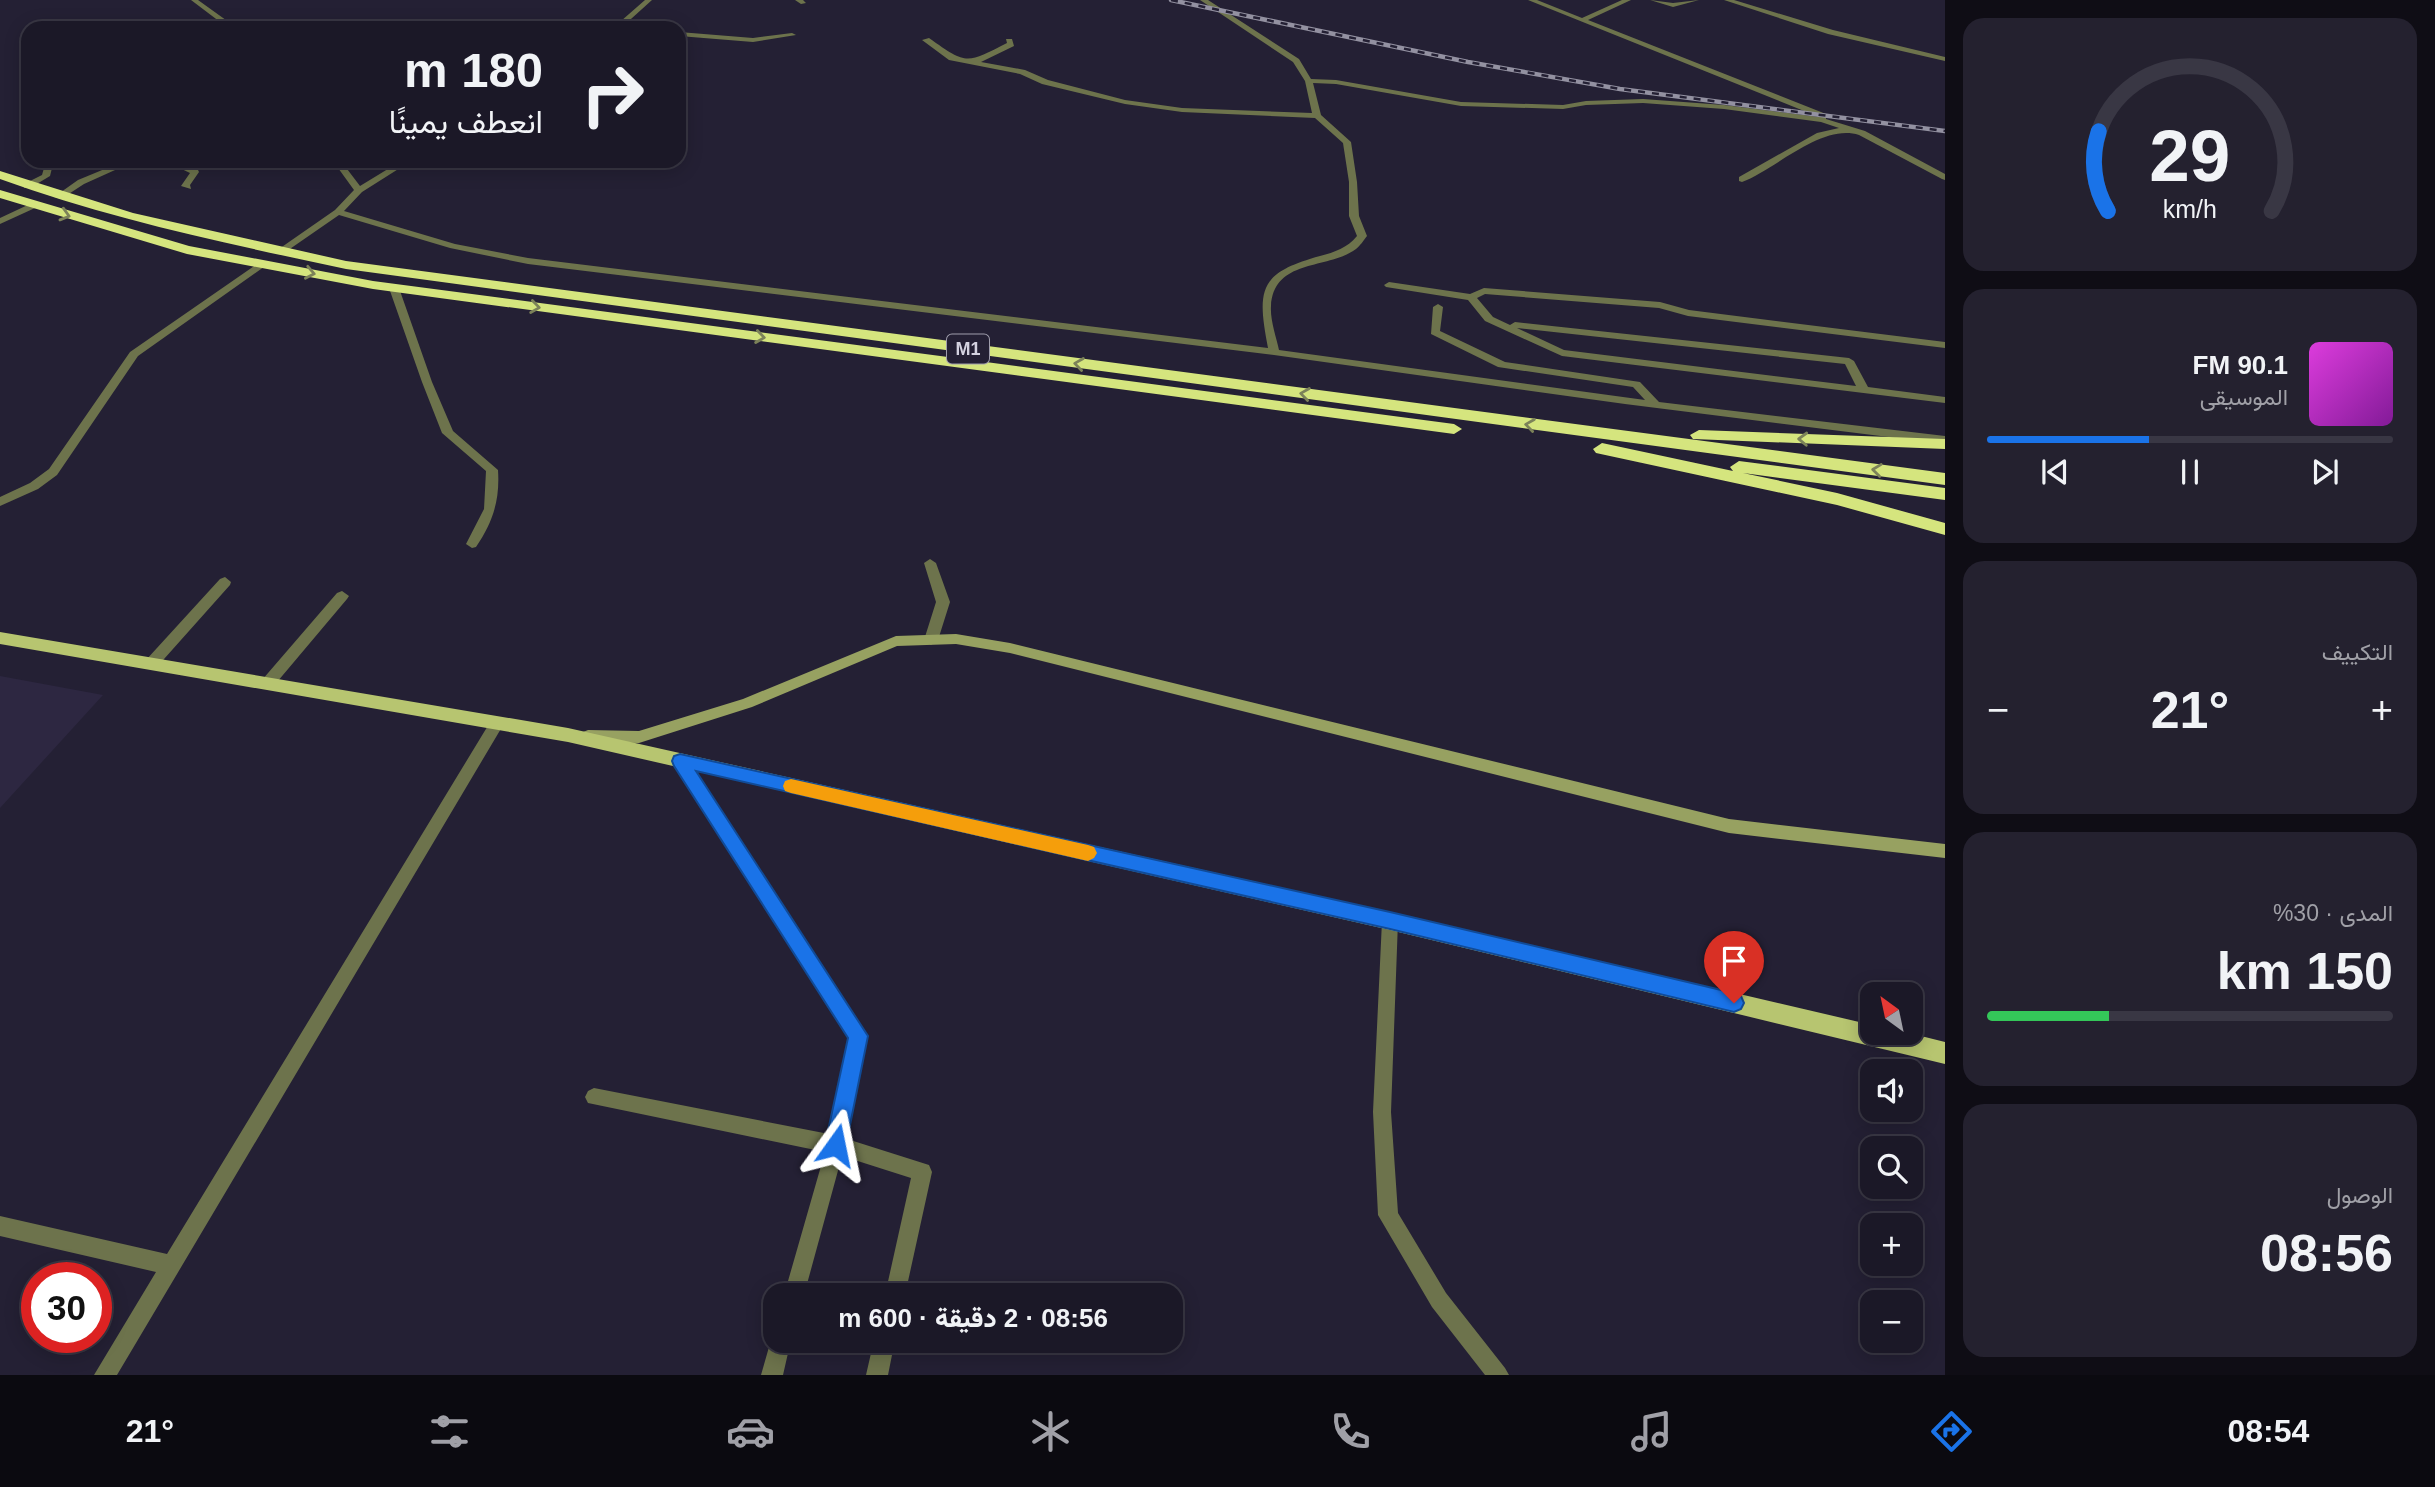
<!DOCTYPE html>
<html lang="ar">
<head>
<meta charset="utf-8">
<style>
  :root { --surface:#1b1827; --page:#24212f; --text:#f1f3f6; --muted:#a0a0a7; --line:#393744; --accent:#1a73e8 }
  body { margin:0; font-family:Arial,Vazirmatn,sans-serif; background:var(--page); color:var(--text); direction:rtl; height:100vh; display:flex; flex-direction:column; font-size:26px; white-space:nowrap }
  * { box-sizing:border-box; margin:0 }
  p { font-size:23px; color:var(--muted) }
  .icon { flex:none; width:38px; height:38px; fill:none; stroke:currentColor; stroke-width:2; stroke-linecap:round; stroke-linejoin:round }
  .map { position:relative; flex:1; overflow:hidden; direction:ltr }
  .drawer { display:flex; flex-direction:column; gap:18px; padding:18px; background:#0f0d15; width:490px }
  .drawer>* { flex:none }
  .hud { position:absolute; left:21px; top:21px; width:665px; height:147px; border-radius:21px; box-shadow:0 4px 18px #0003,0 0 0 2px var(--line); direction:rtl; background:#1b1827; color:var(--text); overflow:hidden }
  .needle { width:46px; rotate:327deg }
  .controls { position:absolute; left:1860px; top:982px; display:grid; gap:14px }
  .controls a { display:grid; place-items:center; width:63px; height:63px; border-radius:14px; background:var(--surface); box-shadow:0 4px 18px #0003,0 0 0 2px var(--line); font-size:35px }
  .speed { position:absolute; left:21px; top:1262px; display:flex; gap:14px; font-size:35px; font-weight:700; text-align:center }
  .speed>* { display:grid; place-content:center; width:91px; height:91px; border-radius:50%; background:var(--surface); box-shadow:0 4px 18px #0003,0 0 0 2px var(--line); line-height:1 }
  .speed .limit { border:10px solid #d22; background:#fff; color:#111 }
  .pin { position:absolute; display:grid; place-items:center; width:60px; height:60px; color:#fff; margin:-72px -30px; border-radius:50% 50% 50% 0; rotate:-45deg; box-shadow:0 0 7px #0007 }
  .pin .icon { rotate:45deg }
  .me { position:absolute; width:77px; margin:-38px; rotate:12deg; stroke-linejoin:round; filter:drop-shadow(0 0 5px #0008) }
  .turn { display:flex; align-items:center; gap:24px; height:147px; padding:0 28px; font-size:32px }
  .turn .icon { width:91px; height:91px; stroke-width:2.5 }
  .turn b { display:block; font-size:49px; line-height:60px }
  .big { font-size:52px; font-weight:800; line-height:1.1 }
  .drawer .card { flex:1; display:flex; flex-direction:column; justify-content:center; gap:10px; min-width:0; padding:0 24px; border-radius:21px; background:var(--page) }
  .drawer .dial { align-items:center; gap:0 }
  .dial svg { height:182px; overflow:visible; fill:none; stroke:var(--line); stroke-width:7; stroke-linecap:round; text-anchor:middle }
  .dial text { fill:var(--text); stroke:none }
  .song { display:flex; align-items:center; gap:21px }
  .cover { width:84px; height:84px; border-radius:10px; background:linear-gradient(135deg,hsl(300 70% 55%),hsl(290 70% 35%)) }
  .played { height:7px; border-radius:4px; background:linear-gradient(90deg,var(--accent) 40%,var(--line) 40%) }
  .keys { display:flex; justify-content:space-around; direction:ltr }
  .heat { display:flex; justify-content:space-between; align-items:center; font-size:38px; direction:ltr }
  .charge { height:10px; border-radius:5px; background:linear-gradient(90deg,#34c759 30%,var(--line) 0) }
  .trip { position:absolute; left:763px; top:1283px; width:420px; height:70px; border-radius:21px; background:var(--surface); box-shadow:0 4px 18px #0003,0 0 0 2px var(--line); font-weight:800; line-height:70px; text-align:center; direction:rtl }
  .dock { display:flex; height:112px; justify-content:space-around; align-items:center; background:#0b0a10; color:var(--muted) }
  .dock .icon { width:49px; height:49px }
  .dock .selected { color:var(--accent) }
  .dock b { font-size:32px; color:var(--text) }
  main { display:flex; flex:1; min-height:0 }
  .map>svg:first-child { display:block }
  .built { fill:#2d2741 }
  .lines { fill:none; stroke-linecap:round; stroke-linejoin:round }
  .street { fill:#6d734c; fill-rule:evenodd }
  .secondary { fill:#97a161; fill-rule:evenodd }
  .primary { fill:#b7c570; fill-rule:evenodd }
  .highway { fill:#d5e57e; fill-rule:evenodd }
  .rail-casing { stroke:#9391a1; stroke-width:4.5 }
  .rail { stroke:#242034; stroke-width:2.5; stroke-dasharray:7; stroke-linecap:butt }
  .oneway { stroke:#7c8259 }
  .route { fill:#1a73e8; stroke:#114b97; stroke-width:2 }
  .slow { fill:#f59e0b }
  .labels { text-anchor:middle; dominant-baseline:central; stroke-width:7; stroke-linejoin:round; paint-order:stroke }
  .shield { fill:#242034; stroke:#9f9dac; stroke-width:2 }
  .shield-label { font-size:18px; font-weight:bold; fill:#d4d2e0 }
</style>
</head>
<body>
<main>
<section class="drawer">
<div class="card dial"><svg viewBox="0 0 100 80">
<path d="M14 69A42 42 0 1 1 86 69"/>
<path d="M14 69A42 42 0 0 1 10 34" stroke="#1a73e8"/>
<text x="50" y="56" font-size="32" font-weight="700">29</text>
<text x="50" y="72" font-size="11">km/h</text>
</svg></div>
<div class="card">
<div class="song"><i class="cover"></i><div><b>90.1 FM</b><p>الموسيقى</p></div></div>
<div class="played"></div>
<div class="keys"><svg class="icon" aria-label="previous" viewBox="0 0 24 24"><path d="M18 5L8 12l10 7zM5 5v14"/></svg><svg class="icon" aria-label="pause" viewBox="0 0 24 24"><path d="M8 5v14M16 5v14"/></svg><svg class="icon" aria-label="next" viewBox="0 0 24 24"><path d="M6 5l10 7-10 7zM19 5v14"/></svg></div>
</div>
<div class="card"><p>التكييف</p>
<div class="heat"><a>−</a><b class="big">21°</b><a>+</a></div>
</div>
<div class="card"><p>المدى · 30%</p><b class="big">150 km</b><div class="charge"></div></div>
<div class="card"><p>الوصول</p><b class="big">08:56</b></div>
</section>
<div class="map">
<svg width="1945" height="1375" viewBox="0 0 1945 1375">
  <rect width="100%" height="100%" fill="#242034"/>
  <path class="built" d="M 0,676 L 103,695 L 0,808 Z"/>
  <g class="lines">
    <path class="street" d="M 191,0 L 198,0 L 237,28 L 228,28 Z
      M 645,0 L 652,0 L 621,28 L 613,28 Z
      M 795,0 L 803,0 L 806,3 L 801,4 Z
      M 1200,0 L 1208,0 L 1299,59 L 1311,79 L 1336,80 L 1461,102 L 1563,105 L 1586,101 L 1643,99 L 1724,105 L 1819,117 L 1528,0 L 1537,0 L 1582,18 L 1622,0 L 1631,0 L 1588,20 L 1826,114 L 1826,119 L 1865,131 L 1945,174 L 1945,180 L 1942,179 L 1859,135 C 1822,123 1776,169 1742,182 L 1739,181 L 1739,177 L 1817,133 L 1839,128 L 1821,122 L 1724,109 L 1643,103 L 1586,105 L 1563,109 L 1461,106 L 1336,84 L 1313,83 L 1321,115 L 1351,142 L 1357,182 L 1359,216 L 1367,236 C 1364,240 1360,246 1356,249 C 1328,270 1274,258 1271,306 C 1270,320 1276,336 1279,350 L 1645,400 L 1633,387 L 1498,367 L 1431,334 L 1433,307 L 1438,304 L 1443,307 L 1440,331 L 1505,362 L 1640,382 L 1659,402 L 1945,436 L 1945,444 L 1625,404 L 1274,355 L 528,264 L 450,248 L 339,215 L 284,253 L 276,251 L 335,210 L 354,190 L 333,161 L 341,161 L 360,186 L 401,161 L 411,161 L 362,192 L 344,211 L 455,244 L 528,258 L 1268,348 C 1257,290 1258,273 1320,256 C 1335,252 1347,248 1357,236 L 1349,216 L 1349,182 L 1343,143 L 1315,118 L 1182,112 L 1125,104 L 1042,84 L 1020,74 L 949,60 L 922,40 L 929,38 C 967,65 966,64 1007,43 L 1006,39 L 1012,39 L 1014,46 L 981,62 L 1025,70 L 1048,80 L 1125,100 L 1182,108 L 1312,113 L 1305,81 L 1293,62 Z
      M 1650,0 L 1673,3 L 1699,0 L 1673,7 Z
      M 1724,0 L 1734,0 L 1833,30 L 1945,57 L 1945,61 L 1828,34 Z
      M 679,32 L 753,38 L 792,33 L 796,35 L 753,42 L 679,36 Z
      M 41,161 L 49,161 L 52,168 L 50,176 L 30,188 L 24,188 L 24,184 L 42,175 L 44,168 Z
      M 124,161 L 135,161 L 84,184 L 61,199 L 54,197 L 78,180 Z
      M 165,161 L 176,161 L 198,170 L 199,172 L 190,185 L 191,189 L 181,186 L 190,173 Z
      M 32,203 L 36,206 L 35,208 L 0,224 L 0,218 Z
      M 260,262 L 268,264 L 138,356 L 57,475 L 38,489 L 0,506 L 0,497 L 30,483 L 49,469 L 130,352 Z
      M 1389,282 L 1470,294 L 1484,288 L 1660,302 L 1689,310 L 1945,342 L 1945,348 L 1688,316 L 1659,308 L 1485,294 L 1477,298 L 1493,317 L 1510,325 L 1515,322 L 1849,358 L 1854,361 L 1868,387 L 1945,397 L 1945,403 L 1562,356 L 1485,321 L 1468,300 L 1386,287 L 1384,285 ZM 1517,328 L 1845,364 L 1856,386 L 1564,350 Z
      M 394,285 L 399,288 L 432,382 L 453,431 L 498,470 C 500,500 493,522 476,547 L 472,548 L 466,544 L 484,509 L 486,471 L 442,433 L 422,382 L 389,288 Z
      M 930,559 L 936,563 L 950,602 L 938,640 L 931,645 L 924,640 L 936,602 L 924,563 Z
      M 225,577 L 231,582 L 230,585 L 156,668 L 146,668 L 144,664 L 146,660 L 220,579 Z
      M 342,591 L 349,596 L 347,599 L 272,688 L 262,688 L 260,684 L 262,680 L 337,593 Z
      M 497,717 L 502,719 L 504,723 L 502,727 L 117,1375 L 94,1375 L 156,1272 L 0,1236 L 0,1216 L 167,1254 L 492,719 Z
      M 680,755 L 685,757 L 864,1030 L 867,1036 L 847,1139 L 929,1165 L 932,1172 L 905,1295 L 885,1295 L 911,1178 L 842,1156 L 804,1295 L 784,1295 L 825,1152 L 588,1103 L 585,1097 L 588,1091 L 594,1088 L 829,1134 L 849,1038 L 675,765 L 673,761 L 675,757 Z
      M 1390,913 L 1396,916 L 1398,921 L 1391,1112 L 1398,1213 L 1446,1293 L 1505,1368 L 1509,1375 L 1485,1375 L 1432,1307 L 1378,1215 L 1373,1112 L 1382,921 L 1384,916 Z
      M 775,1332 L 775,1340 L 791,1340 L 783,1375 L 761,1375 L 771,1340 Z
      M 874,1340 L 895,1340 L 888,1375 L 866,1375 Z"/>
    <path class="secondary" d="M 956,634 L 1010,643 L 1729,819 L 1945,844 L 1945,858 L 1729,833 L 1010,653 L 956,644 L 897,646 L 752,707 L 639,743 L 588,742 L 583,740 L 581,736 L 583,732 L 588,730 L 639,731 L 743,699 L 896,636 Z"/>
    <path class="primary" d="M 0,632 L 568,728 L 1390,912 L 1872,1025 L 1872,1032 L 1905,1032 L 1945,1042 L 1945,1064 L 1390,930 L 568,742 L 0,644 Z"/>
    <path class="highway" d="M 0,171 L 133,213 L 346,261 L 1945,473 L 1945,485 L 346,269 C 229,244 113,220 0,179 Z
      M 0,190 L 189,246 L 373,281 L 1454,424 L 1462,429 L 1454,434 L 373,289 L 187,254 L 0,198 Z
      M 1699,430 L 1945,439 L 1945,449 L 1693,439 L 1690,435 Z
      M 1602,443 L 1733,471 L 1730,467 L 1739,461 L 1945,488 L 1945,500 L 1743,473 L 1837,493 L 1945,523 L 1945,535 L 1837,505 L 1596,453 L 1593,449 Z"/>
    <g class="rail-casing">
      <path id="rail" d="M 1171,0 L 1468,62 L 1620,89 L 1945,131"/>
    </g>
    <use href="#rail" class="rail"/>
  </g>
  <defs><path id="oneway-chevron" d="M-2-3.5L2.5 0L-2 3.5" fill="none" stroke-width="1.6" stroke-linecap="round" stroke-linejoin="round" transform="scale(1.75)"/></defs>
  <g class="oneway">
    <use href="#oneway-chevron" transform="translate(65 215) rotate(16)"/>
    <use href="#oneway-chevron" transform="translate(310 273) rotate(11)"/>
    <use href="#oneway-chevron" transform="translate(535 307) rotate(8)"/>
    <use href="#oneway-chevron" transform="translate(760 337) rotate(8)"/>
    <use href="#oneway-chevron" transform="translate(1079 364) rotate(-172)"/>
    <use href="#oneway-chevron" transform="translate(1305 394) rotate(-172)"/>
    <use href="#oneway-chevron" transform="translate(1530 425) rotate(-172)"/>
    <use href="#oneway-chevron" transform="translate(1803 439) rotate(-178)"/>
    <use href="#oneway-chevron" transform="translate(1877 470) rotate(-173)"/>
  </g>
  <path class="route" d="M 680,754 L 1390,912 L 1734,993 L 1741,996 L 1744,1003 L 1741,1009 L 1734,1012 L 1390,929 L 696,771 L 868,1036 L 846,1145 L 843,1152 L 836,1156 L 828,1152 L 825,1145 L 848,1038 L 674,766 L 672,761 L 674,756 Z"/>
  <path class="slow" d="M 791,779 L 1088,845 L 1094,847 L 1097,853 L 1094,858 L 1088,861 L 791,793 L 785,791 L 783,786 L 785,781 Z"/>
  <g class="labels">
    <rect class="shield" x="947" y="334.5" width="42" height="29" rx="5"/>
    <g class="shield-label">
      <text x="968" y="349">M1</text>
    </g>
  </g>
</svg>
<div class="controls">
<a><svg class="needle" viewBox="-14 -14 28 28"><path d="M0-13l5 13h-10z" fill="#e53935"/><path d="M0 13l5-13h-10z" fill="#a0a0a7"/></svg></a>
<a><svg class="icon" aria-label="sound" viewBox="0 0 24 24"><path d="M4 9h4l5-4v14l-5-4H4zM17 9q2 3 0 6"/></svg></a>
<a><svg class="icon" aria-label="search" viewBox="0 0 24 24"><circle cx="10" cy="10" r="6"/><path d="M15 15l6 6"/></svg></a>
<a>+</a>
<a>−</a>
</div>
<div class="speed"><div class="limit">30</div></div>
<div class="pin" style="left:1734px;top:1003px;background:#d93025"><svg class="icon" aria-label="arrive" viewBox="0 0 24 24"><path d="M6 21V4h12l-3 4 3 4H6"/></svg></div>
<svg class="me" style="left:836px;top:1145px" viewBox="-20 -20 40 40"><path d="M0-17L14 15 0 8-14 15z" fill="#1a73e8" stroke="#fff" stroke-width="4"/></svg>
<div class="trip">08:56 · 2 دقيقة · 600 m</div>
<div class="hud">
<div class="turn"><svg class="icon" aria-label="right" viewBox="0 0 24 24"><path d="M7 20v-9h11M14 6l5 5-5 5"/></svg><div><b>180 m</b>انعطف يمينًا</div></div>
</div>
</div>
</main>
<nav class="dock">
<b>08:54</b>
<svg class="icon selected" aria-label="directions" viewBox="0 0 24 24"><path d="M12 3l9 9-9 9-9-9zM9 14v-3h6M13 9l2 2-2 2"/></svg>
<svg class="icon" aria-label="music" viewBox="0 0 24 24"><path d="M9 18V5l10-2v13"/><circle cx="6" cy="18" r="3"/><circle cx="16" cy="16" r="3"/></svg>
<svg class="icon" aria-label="phone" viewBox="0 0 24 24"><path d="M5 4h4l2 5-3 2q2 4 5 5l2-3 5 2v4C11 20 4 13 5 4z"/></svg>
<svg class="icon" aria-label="climate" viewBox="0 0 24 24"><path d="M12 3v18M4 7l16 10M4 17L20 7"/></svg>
<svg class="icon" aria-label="car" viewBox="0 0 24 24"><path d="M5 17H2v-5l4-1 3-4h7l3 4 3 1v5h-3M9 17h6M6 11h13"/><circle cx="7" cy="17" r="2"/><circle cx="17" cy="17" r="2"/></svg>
<svg class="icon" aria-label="filters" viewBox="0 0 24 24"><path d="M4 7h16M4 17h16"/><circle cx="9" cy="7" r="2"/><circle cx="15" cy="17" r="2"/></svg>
<b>21°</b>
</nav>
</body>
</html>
